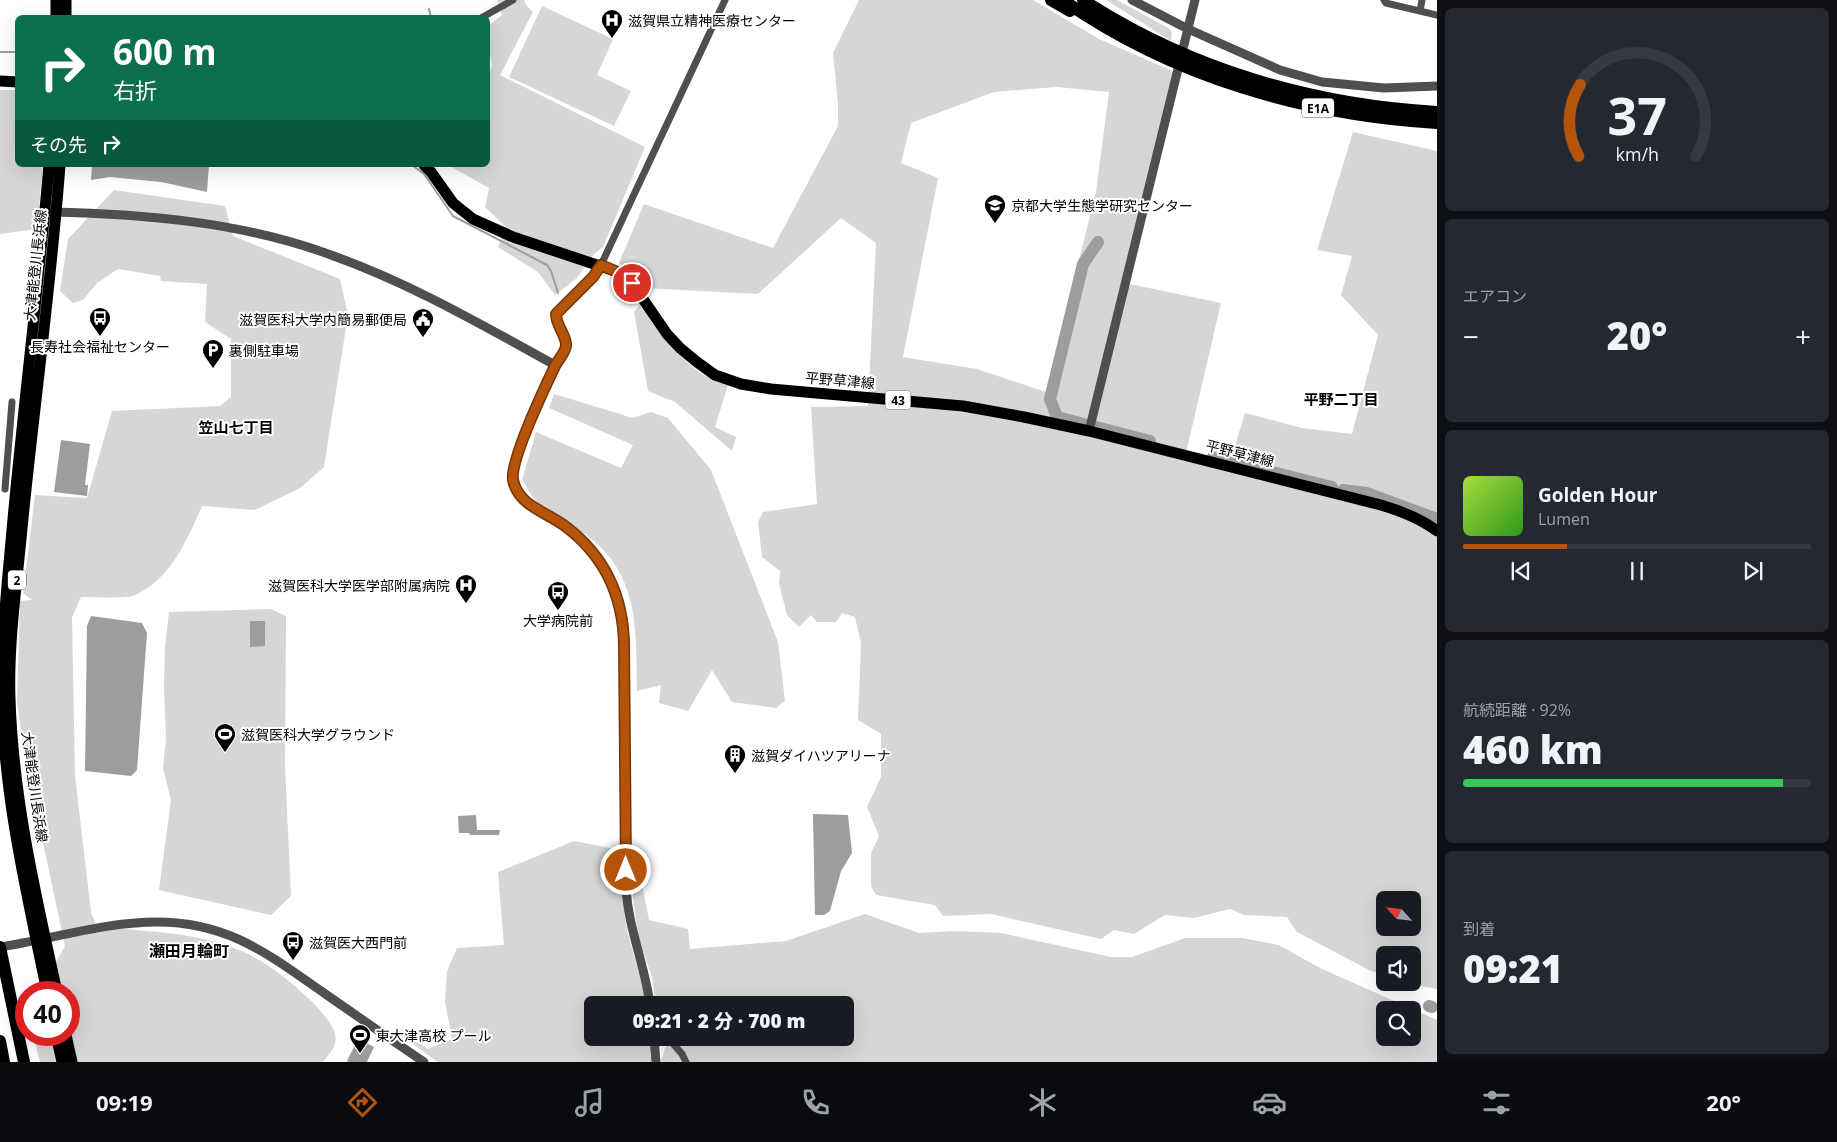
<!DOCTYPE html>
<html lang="ja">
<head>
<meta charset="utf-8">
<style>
  :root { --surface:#171b24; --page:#242831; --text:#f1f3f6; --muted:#9ea1a6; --line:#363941; --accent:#b45309 }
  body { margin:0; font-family:"Open Sans","Noto Sans JP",sans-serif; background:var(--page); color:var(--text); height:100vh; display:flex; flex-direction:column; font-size:19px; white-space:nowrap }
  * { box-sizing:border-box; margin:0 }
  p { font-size:16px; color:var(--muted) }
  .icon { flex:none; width:28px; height:28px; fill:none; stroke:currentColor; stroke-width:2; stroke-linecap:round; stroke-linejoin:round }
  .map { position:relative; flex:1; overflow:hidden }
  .details { display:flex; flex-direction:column; gap:8px; padding:8px; background:#0d0f14; width:400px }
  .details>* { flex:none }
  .hud { position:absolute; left:15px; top:15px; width:475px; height:152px; border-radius:8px; box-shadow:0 5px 20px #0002; background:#0b6e4f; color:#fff; overflow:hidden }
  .needle { width:32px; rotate:297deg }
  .fabs { position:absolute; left:1376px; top:891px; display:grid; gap:10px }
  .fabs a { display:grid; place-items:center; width:45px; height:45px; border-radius:8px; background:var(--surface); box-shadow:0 5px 20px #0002; font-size:25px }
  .speed { position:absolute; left:15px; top:981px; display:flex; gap:10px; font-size:25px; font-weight:700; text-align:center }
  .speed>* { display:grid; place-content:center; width:65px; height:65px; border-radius:50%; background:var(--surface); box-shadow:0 5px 20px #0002; line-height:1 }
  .speed .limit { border:8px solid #d22; background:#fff; color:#111 }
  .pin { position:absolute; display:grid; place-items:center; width:42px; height:42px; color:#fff; margin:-21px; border:2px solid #fff; border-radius:50%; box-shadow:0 1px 5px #0007 }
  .me { position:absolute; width:55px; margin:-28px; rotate:0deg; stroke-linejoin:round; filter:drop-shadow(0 0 4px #0008) }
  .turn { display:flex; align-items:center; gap:18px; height:105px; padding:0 15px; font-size:22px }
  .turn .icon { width:65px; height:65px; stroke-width:2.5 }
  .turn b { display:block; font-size:35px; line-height:42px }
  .then { display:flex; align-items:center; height:48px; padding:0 15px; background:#0003; gap:10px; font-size:19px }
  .big { font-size:38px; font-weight:800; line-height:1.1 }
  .details .widget { flex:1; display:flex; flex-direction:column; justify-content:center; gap:8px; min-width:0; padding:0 18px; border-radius:8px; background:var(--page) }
  .details .dial { align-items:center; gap:0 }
  .dial svg { height:130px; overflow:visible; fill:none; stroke:var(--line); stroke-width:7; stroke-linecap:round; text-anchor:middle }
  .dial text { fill:var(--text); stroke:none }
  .song { display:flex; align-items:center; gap:15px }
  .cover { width:60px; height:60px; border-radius:8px; background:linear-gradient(135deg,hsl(80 70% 55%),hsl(110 70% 35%)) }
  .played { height:5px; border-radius:2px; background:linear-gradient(90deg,var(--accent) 30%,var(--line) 30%) }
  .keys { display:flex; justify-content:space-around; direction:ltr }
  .heat { display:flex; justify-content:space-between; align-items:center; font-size:28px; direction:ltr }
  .charge { height:8px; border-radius:4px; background:linear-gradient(90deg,#34c759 92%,var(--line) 0) }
  .trip { position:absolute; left:584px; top:996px; width:270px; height:50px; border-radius:8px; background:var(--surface); box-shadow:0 5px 20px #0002; font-weight:800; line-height:50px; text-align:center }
  .menu { display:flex; height:80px; justify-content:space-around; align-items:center; background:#090b0e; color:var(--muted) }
  .menu .icon { width:35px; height:35px }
  .menu .on { color:var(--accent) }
  .menu b { font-size:22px; color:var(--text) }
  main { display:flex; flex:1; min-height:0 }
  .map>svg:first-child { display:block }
  .green { fill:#d6d6d6; fill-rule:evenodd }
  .water { fill:#9d9d9d }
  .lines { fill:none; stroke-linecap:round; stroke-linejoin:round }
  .stream { stroke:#9d9d9d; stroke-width:2 }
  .river { stroke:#9d9d9d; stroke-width:12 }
  .minor { stroke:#4f4f4f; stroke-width:7 }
  .tertiary { stroke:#4f4f4f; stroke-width:9 }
  .primary { stroke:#000; stroke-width:11 }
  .motorway { stroke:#000; stroke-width:12 }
  .route-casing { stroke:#753606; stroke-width:12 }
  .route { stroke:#b45309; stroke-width:9 }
  .labels { text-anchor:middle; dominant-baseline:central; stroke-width:4; stroke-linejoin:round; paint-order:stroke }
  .shield { fill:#fff; stroke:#4c4c4c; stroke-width:1 }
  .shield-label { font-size:12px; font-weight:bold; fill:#000 }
  .poi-label { font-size:14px; fill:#000; stroke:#fff; text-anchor:start }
  .street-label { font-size:14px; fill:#000; stroke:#fff }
  .neighbourhood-label { font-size:15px; font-weight:bold; fill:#000; stroke:#fff }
  .quarter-label { font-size:16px; font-weight:bold; fill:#000; stroke:#fff }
</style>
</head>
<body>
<main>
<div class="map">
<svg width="1437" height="1062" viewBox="0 0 1437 1062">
  <rect width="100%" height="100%" fill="#fff"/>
  <path class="green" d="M 497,0 L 524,0 L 526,5 L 533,12 L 500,75 L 645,147 L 603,247 L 593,255 L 577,278 L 555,295 L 538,272 L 498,247 L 506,227 L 485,207 L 489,188 L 448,165 L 488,165 L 488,78 L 492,65 L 488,46 L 488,26 L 502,15 Z
    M 859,0 L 1033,0 L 1099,39 L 1177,73 L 1125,283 L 1221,303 L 1186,453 L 1229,465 L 1245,413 L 1302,428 L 1352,434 L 1378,335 L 1341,295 L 1352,256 L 1317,250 L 1353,132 L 1437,151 L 1437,989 L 1405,983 L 1412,982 L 1412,955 L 1385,955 L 1385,976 L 1369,970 L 1297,932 L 1287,917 L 1244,915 L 1230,909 L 1194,918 L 1165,915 L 1134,934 L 1114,930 L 1101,939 L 991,914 L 943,916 L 935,905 L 876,895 L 871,886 L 871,853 L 879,836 L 867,807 L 881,777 L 881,734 L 858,720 L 861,643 L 855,617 L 842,613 L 836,622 L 817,622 L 811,615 L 799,627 L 787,615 L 779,583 L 780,571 L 762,557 L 758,522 L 763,512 L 817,504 L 811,407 L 868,406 L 876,243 L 841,218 L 758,294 L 642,288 L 619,263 L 644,204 L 773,248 L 838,126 L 838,103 L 833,53 ZM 1057,87 L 1109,92 L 1096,192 L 1046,392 L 977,369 L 903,357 L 938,178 L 901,163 L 911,123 L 994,92 ZM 1385,900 L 1412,900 L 1412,928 L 1385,928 Z
    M 1106,0 L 1117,0 L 1170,29 L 1172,33 L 1171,41 Z
    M 542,6 L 613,39 L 597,75 L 631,91 L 614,126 L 509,77 Z
    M 0,90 L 17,90 L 18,165 L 43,165 L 37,229 L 0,234 Z
    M 114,190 L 225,206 L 233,236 L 340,279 L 348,315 L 324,467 L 300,488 L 255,510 L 202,506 C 187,540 171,579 135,595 C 127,599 92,597 81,597 L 72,617 L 75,776 L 91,912 L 97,927 C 144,931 193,932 237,949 C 258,957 278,972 295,986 C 304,995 314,1002 322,1013 C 339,1033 341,1042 323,1062 L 40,1062 L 34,1038 L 33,1035 L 69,1035 L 69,992 L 39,992 L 65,946 L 26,763 L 17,703 L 20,601 L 32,600 L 23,593 L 35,495 L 87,498 L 112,411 L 220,406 L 231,397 L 231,339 L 205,322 L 207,284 L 161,281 L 160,276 L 118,269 L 97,283 L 83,300 L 73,303 L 60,291 L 68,239 Z
    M 640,304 L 675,351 L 701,374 L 728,385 L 715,427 L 736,437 L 732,451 L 675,402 L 648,391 L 634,312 Z
    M 554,394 L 633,418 L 651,412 L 668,418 L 711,470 L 778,642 L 785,701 L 776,708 L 732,702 L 712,670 L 688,711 L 659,703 L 661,685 L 637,691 C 636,631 640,573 585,534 C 572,525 546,513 537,502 C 531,496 527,487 522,480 L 536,432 L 621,468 L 633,445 L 549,408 Z
    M 271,609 L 286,616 L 285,767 L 291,896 L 271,915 L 159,890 L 171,800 L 163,768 L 166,739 L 164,688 L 165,647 L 169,612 Z
    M 574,841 L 621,850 C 622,878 622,907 628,934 C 634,958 643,981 646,1005 L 592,1005 L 592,1038 L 650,1038 L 651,1062 L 438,1062 L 403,1037 L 406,1034 L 428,1049 L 452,1039 L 445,1002 L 447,971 L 457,948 L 504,945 L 498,872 Z
    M 632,853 L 636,853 L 649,920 L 688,929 L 690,949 L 786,941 L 865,914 L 919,933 L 953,931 L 1001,933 L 1111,957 L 1132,957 L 1185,938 L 1243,938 L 1279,945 L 1320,968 L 1437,1020 L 1437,1062 L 661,1062 L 665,1048 L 672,1038 L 845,1038 L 845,1005 L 656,1005 L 652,977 L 638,937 L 633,897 ZM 1385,1010 L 1412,1010 L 1412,1038 L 1385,1038 Z"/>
  <path class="water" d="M 92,165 L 209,165 L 207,192 L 161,182 L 110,177 L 91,180 Z
    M 61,440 L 90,444 L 85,485 L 88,485 L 87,496 L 54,492 Z
    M 91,616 L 142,623 L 147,633 L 137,770 L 131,776 L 85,771 L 87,626 Z
    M 250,621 L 265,621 L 265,646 L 250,647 Z
    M 813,814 L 848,815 L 852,853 L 841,871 L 830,911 L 824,915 L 815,915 Z
    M 476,815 L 477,830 L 500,830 L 499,835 L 470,835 L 469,833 L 459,833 L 458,816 Z
    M 358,1039 L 374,1047 L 367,1062 L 348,1062 L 347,1061 Z"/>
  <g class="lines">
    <path class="stream" d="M 429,9 L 431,18
      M 0,52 L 18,52
      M 412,165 L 424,174 L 453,216 L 547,265 L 551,271 L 558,293"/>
    <path class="river" d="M 1084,424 L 1057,417 L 1050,399 L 1083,264 L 1098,242
      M 1096,427 L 1150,441
      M 1213,457 L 1332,487
      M 1343,490 L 1367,493 L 1437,519
      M 1429,1006 L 1432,1007"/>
    <path class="minor" d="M 1384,0 L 1386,3 L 1437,15
      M 1420,11 L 1422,0
      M 481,18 L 513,0
      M 601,265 L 725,0
      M 5,489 L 12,402
      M 668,1038 L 682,1054 L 686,1062"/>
    <path class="tertiary" d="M 1132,0 L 1188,29 L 1280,70 L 1322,82 L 1384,88 L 1437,86
      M 51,212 C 145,214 242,222 331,255 C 410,283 482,325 555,365
      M 601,265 L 593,277 L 556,314 C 556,326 567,335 566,346 C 565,352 558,360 555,366 C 545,388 511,457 513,478 C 516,506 559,519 578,537 C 600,556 613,580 620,607 C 628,634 624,666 625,694 C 626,758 624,823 626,887 C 628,928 645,965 650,1005
      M 1089,431 L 1195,0
      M 0,947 C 52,939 104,922 157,922 C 228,922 268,954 324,993 C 357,1016 390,1039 424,1062
      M 654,1038 L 656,1062"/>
    <path class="primary" d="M 56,0 L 56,18
      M 66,0 L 66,18
      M 0,81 L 18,82
      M 424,165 L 431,172 L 453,203 L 473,219 L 513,237 L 615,271 L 632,283 L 667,334 L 680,348 L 697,362 L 715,375 L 741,384 L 771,389 L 963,406 L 1024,417 L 1089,431 L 1381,505 C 1401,511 1420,518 1437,531
      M 47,992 C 27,894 3,795 2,695 C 1,636 8,577 13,519 C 24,401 39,283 49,165
      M 57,992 C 36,896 13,798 10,699 C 8,642 17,584 22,528 C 34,407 51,286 60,165
      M 56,1035 L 62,1062
      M 66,1035 L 72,1062"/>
    <path class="motorway" d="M 1051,0 L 1070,11
      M 1063,0 C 1173,77 1305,115 1437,123
      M 1083,0 C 1189,69 1312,105 1437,112
      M 0,947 L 24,1062
      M 0,1041 L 4,1062"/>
  </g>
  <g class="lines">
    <g class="route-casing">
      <path id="route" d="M 626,870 L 624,644 C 623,595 605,556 565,526 C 547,512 518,506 513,480 C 510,460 545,387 555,366 C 558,360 565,353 566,346 C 567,336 556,326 556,314 L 593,277 L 601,265 L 615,271 L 632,283"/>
    </g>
    <use href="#route" class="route"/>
  </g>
  <defs>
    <g id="hospital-pin" transform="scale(1.125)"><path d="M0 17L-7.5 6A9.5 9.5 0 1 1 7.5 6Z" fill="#000" stroke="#fff"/><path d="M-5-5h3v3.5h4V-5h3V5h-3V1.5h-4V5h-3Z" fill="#fff"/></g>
    <g id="university-pin" transform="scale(1.125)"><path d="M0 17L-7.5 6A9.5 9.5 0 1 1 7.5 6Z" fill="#000" stroke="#fff"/><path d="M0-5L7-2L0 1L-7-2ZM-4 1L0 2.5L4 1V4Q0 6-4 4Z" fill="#fff"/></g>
    <g id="bus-pin" transform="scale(1.125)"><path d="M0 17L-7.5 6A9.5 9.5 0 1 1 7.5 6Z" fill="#000" stroke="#fff"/><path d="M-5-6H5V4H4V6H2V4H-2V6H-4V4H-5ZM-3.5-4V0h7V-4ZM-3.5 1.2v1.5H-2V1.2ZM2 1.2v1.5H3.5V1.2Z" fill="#fff"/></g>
    <g id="civic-pin" transform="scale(1.125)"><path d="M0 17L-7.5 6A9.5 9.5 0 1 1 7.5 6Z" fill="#000" stroke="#fff"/><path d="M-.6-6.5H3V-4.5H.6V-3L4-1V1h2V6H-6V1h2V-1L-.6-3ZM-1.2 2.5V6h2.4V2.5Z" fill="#fff"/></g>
    <g id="parking-pin" transform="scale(1.125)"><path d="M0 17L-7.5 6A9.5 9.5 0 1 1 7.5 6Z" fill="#000" stroke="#fff"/><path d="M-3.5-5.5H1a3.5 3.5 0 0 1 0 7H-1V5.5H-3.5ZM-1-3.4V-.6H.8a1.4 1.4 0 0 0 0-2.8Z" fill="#fff"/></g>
    <g id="stadium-pin" transform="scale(1.125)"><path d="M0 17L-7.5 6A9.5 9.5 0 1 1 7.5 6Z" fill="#000" stroke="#fff"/><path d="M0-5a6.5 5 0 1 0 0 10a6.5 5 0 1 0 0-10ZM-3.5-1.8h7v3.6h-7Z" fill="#fff"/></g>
    <g id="building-pin" transform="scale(1.125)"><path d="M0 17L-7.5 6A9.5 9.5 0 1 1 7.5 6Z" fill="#000" stroke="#fff"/><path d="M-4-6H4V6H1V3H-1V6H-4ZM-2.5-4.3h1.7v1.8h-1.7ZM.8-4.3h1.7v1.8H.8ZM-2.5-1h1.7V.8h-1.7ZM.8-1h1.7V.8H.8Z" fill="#fff"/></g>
  </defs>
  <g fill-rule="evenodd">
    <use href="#hospital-pin" x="612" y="20"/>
    <use href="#university-pin" x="995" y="205"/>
    <use href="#bus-pin" x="100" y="318"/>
    <use href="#civic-pin" x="423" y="319"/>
    <use href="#parking-pin" x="213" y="350"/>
    <use href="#hospital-pin" x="466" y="585"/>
    <use href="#bus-pin" x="558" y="592"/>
    <use href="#stadium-pin" x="225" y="734"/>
    <use href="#building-pin" x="735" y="755"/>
    <use href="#bus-pin" x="293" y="942"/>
    <use href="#stadium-pin" x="360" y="1035"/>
  </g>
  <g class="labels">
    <g class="shield">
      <rect x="1302" y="98.5" width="32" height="19" rx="4"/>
      <rect x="885.5" y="390.5" width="25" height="19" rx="4"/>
      <rect x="8" y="570.5" width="18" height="19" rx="4"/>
    </g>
    <g class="shield-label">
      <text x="1318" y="108">E1A</text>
      <text x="898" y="400">43</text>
      <text x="17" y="580">2</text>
    </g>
    <g class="poi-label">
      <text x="628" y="20">滋賀県立精神医療センター</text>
      <text x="1011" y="205">京都大学生態学研究センター</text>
      <text x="407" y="319" text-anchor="end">滋賀医科大学内簡易郵便局</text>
      <text x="100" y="346" text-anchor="middle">長寿社会福祉センター</text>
      <text x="229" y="350">裏側駐車場</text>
      <text x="450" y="585" text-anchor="end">滋賀医科大学医学部附属病院</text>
      <text x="558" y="620" text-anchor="middle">大学病院前</text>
      <text x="241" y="734">滋賀医科大学グラウンド</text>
      <text x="751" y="755">滋賀ダイハツアリーナ</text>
      <text x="309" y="942">滋賀医大西門前</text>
      <text x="376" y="1035">東大津高校 プール</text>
    </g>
    <g class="street-label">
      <text transform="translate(35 265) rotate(-84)">大津能登川長浜線</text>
      <text transform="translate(840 380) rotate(5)">平野草津線</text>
      <text transform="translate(1240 453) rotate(14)">平野草津線</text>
      <text transform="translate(35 787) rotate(82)">大津能登川長浜線</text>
    </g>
    <g class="neighbourhood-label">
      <text x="1341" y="399">平野二丁目</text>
      <text x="236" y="427">笠山七丁目</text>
    </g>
    <g class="quarter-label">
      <text x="189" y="951">瀬田月輪町</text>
    </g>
  </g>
</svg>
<div class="fabs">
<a><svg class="needle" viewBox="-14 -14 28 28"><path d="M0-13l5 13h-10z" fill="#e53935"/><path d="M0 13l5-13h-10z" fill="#9ea1a6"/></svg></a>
<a><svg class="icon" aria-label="sound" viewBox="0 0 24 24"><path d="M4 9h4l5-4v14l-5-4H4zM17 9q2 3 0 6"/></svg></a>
<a><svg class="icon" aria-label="search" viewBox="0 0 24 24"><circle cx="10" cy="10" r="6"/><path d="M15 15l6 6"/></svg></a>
</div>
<div class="speed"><div class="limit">40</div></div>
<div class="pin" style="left:632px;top:283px;background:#d93025"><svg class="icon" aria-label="arrive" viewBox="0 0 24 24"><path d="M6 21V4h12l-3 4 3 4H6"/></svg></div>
<svg class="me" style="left:626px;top:870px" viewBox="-20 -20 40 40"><circle r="17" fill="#b45309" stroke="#fff" stroke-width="3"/><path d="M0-11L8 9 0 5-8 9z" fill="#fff"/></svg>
<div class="trip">09:21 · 2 分 · 700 m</div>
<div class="hud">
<div class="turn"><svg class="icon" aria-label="right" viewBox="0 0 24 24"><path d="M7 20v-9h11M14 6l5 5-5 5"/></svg><div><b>600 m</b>右折</div></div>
<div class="then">その先<svg class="icon" aria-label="right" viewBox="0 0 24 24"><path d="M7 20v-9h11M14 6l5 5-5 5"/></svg></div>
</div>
</div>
<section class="details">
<div class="widget dial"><svg viewBox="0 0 100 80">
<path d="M14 69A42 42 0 1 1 86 69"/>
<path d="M14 69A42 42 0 0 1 15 25" stroke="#b45309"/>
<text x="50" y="56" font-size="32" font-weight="700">37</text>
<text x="50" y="72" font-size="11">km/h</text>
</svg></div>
<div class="widget"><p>エアコン</p>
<div class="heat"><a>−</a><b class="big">20°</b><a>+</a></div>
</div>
<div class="widget">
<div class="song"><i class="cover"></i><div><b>Golden Hour</b><p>Lumen</p></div></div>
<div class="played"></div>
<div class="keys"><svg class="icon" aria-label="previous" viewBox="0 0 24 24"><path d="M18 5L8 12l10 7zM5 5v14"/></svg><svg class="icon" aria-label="pause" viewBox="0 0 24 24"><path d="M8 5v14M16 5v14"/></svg><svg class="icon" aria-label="next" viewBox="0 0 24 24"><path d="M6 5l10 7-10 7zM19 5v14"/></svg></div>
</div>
<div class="widget"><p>航続距離 · 92%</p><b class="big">460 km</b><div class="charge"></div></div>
<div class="widget"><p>到着</p><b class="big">09:21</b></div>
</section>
</main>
<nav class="menu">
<b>09:19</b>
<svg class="icon on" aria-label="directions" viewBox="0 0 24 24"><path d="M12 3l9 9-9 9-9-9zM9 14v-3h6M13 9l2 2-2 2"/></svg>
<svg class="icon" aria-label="music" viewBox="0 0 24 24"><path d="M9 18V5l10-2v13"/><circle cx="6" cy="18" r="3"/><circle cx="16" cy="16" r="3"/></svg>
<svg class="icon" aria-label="phone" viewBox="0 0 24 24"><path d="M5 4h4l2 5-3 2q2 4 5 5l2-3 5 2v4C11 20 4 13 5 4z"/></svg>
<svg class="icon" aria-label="climate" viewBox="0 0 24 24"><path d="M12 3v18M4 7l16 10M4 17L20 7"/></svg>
<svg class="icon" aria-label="car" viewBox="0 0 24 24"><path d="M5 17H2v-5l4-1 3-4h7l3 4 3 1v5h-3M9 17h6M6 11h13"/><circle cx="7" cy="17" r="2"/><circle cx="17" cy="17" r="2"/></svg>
<svg class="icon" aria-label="filters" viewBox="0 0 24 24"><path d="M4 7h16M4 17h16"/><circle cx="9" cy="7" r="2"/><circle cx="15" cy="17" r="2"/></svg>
<b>20°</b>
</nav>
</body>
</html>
